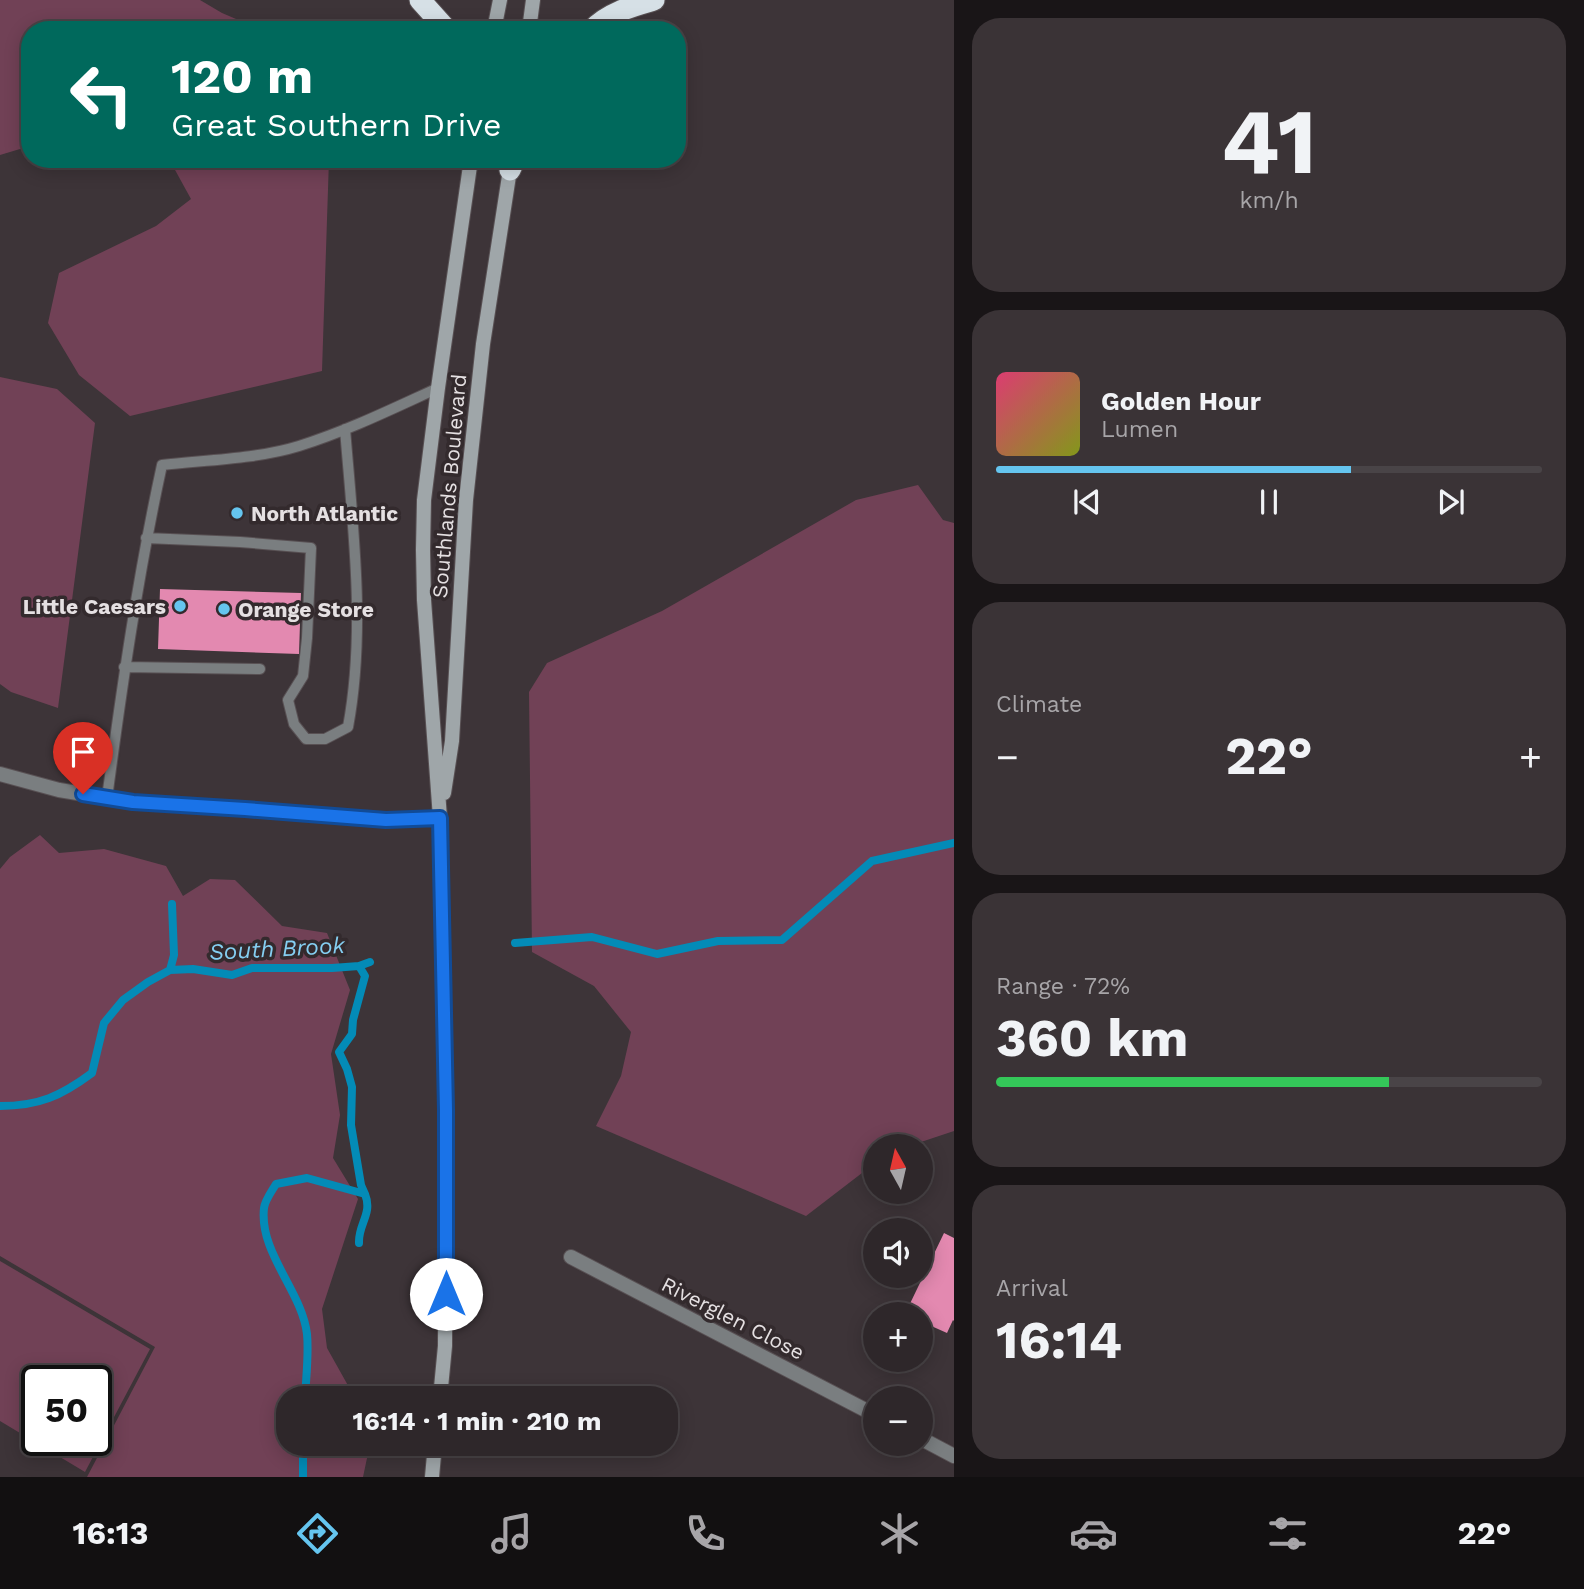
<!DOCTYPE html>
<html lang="en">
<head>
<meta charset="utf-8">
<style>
  :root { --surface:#2e272a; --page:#3a3336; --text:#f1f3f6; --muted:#a7a5a8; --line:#494447; --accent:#65c5ef }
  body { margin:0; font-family:"Work Sans",sans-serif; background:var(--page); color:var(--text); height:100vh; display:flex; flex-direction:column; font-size:26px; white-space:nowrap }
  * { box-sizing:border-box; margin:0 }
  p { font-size:23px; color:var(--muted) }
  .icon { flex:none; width:38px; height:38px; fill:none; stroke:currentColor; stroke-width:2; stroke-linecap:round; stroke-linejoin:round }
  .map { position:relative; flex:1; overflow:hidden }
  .sheet { display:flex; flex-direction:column; gap:18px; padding:18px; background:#191517; width:630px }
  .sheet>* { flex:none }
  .banner { position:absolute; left:21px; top:21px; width:665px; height:147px; border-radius:28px; box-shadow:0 4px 18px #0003,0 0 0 2px var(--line); background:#00695c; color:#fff; overflow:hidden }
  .needle { width:46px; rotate:352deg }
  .controls { position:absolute; left:863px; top:1134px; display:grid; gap:14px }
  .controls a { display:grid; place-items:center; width:70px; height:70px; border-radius:50%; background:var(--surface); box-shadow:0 4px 18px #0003,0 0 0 2px var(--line); font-size:35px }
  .speed { position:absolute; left:21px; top:1365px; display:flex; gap:14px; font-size:35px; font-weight:700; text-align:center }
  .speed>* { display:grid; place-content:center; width:91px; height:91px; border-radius:50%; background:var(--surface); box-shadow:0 4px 18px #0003,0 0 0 2px var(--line); line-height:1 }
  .speed .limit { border:4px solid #111; border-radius:10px; background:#fff; color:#111 }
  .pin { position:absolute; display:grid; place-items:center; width:60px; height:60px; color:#fff; margin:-72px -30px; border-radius:50% 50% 50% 0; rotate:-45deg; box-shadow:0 0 7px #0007 }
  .pin .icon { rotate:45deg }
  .me { position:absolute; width:77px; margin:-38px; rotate:0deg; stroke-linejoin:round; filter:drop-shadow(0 0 5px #0008) }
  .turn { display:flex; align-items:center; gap:24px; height:147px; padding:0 35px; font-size:32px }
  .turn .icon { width:91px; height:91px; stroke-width:2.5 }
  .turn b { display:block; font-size:49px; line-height:60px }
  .big { font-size:52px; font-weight:700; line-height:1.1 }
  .sheet .card { flex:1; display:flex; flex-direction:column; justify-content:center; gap:10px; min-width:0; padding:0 24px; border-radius:28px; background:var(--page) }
  .sheet .dial { align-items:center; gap:0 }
  .dial b { font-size:91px; line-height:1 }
  .song { display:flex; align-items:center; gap:21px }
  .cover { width:84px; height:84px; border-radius:10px; background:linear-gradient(135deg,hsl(340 70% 55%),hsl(70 70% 35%)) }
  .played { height:7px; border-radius:4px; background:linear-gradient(90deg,var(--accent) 65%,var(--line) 65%) }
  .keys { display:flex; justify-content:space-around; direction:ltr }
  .heat { display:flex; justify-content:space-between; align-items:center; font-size:38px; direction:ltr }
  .charge { height:10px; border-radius:5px; background:linear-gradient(90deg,#34c759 72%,var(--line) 0) }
  .trip { position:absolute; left:276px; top:1386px; width:402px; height:70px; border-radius:28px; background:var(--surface); box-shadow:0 4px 18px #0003,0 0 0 2px var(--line); font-weight:700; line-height:70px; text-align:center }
  .tab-bar { display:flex; height:112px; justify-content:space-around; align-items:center; background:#121011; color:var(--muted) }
  .tab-bar .icon { width:49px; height:49px }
  .tab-bar .active { color:var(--accent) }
  .tab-bar b { font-size:32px; color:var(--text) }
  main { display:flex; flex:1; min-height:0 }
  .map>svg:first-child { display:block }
  .green { fill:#714156; fill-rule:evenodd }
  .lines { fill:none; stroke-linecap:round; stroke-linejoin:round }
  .stream { stroke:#038bb7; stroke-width:8 }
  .building { fill:#e389b0 }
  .service-casing { stroke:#585053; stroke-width:12 }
  .minor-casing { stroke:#585053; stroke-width:16 }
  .tertiary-casing { stroke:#585053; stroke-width:16 }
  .secondary-casing { stroke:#585053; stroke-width:16 }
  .motorway-casing { stroke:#585053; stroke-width:23 }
  .service { stroke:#7a7e80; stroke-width:10 }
  .minor { stroke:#7a7e80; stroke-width:14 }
  .tertiary { stroke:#7a7e80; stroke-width:14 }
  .secondary { stroke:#9fa6a9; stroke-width:14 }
  .motorway { stroke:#d6e0e6; stroke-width:21 }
  .route-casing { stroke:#114b97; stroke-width:18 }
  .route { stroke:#1a73e8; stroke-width:12 }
  .poi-dot { fill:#65c5ef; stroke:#332a2d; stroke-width:2.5 }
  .labels { text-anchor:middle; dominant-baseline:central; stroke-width:7; stroke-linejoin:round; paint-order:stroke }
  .street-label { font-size:21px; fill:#e5e0e2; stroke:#332a2d }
  .poi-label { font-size:21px; font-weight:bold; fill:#e5e0e2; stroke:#332a2d; text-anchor:start }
  .water-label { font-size:23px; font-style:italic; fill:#85cff2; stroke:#332a2d }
</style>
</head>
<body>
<main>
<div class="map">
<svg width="954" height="1477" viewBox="0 0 954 1477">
  <rect width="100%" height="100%" fill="#3d3438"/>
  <path class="green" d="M 0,0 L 200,0 L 222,13 L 262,30 L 30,30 L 30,146 L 0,155 Z
    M 169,159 L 329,159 L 322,371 L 130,416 L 79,375 L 48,323 L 59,273 L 156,226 L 191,199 Z
    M 0,377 L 57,389 L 95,423 L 58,708 L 11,692 L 0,684 Z
    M 918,485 L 943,520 L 954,523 L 954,1131 L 909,1146 L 875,1146 L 875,1163 L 806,1216 L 596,1126 L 621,1076 L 631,1032 L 594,986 L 532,952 L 529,692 L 547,663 L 662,611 L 856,500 Z
    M 40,835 L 59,853 L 104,849 L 166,866 L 183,896 L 210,879 L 235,880 L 282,926 L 327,933 L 350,990 L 331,1054 L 340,1115 L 333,1158 L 358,1199 L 322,1309 L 327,1348 L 355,1398 L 289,1398 L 289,1444 L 370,1444 L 363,1477 L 87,1477 L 155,1347 L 0,1256 L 0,869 L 10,857 Z
    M 0,1261 L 150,1349 L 85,1472 L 0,1421 ZM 37,1381 L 96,1381 L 96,1440 L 37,1440 Z"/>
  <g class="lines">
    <path class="stream" d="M 515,943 L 592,937 L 657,954 L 718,941 L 782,940 L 872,861 L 954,843
      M 170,970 L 174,955 L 172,904
      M 0,1106 C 39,1106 61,1096 92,1073 L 104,1023 L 123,1000 L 148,982 L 170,970 L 193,969 L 232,975 L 252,968 L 332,968 L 359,966 L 370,962
      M 359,1243 C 358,1224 373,1214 365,1194
      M 305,1398 C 306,1378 309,1354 307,1334 C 302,1291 259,1253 264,1208 C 265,1200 272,1191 276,1184 L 307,1178 L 365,1194 L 361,1185 L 351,1125 L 352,1087 L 347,1069 L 339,1052 L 352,1034 L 353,1020 L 365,976 L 359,966
      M 303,1477 L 303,1444"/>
  </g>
  <path class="building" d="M 160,589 L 301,593 L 299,654 L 158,649 Z
    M 944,1233 L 954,1238 L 954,1321 L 953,1320 L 947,1333 L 920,1321 L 920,1314 L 905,1314 Z"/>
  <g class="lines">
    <g class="service-casing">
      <path id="service" d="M 146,538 L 240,542 L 311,548 L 307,638 L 303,676 L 288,700 L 294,724 L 306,739 L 325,739 L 348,727 C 366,630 353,528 345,429
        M 124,667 L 260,669
        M 107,798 C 122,686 138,575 162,465 C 206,460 257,459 299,446 C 347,431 392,409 438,388"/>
    </g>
    <g class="minor-casing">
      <path id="minor" d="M 571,1257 L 875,1415
        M 920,1438 L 954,1456"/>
    </g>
    <g class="tertiary-casing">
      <path id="tertiary" d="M 0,774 L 59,790 L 133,802 L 245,809 L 386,820 L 440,818"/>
    </g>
    <g class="secondary-casing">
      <path id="secondary" d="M 494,30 L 500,0
        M 529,30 L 533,0
        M 444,793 L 452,741 L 466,500 L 483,344 L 511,163
        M 440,1398 L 445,1346 L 446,1110 L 440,818 L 424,600 L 423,550 L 424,500 L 438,388 L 471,159
        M 432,1477 L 435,1444"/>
    </g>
    <g class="motorway-casing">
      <path id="motorway" d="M 420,0 L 447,30
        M 592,30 C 607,13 633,6 654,0
        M 510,170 L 515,159"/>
    </g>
    <use href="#service" class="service"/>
    <use href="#minor" class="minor"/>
    <use href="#tertiary" class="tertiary"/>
    <use href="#secondary" class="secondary"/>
    <use href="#motorway" class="motorway"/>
  </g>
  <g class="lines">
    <g class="route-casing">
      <path id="route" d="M 83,794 L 133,802 L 245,809 L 386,820 L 440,818 L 446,1110 L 446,1294"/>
    </g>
    <use href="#route" class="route"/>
  </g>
  <g class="poi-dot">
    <circle cx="237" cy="513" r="7"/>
    <circle cx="180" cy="606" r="7"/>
    <circle cx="224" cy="609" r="7"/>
  </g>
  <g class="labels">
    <g class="street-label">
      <text transform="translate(449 486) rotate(-85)">Southlands Boulevard</text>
      <text transform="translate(733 1318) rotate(27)">Riverglen Close</text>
    </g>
    <g class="poi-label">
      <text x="251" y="513">North Atlantic</text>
      <text x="166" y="606" text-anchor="end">Little Caesars</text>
      <text x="238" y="609">Orange Store</text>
    </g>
    <g class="water-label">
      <text transform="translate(277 949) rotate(-3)">South Brook</text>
    </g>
  </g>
</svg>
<div class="controls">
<a><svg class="needle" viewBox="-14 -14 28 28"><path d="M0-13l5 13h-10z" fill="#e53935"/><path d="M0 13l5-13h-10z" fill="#a7a5a8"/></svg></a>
<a><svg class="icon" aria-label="sound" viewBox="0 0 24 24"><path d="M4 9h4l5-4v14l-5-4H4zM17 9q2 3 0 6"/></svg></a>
<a>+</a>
<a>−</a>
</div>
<div class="speed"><div class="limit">50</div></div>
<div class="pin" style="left:83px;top:794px;background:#d93025"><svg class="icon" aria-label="arrive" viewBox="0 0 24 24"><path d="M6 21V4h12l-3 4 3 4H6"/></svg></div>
<svg class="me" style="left:446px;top:1294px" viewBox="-20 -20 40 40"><circle r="19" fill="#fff"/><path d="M0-13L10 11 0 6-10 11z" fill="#1a73e8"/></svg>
<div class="trip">16:14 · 1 min · 210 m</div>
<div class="banner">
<div class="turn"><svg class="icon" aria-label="left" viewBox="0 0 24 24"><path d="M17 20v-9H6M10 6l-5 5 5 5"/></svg><div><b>120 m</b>Great Southern Drive</div></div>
</div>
</div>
<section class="sheet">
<div class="card dial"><b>41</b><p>km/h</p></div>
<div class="card">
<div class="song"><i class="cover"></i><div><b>Golden Hour</b><p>Lumen</p></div></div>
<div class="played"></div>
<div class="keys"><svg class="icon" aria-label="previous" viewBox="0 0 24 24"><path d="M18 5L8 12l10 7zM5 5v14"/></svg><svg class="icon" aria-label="pause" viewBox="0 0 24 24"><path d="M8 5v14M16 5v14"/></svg><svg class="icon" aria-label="next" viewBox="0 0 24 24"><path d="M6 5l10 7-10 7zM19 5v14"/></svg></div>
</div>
<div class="card"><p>Climate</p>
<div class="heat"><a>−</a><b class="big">22°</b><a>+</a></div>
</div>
<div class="card"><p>Range · 72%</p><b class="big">360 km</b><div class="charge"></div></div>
<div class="card"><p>Arrival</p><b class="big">16:14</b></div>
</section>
</main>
<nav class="tab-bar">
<b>16:13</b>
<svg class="icon active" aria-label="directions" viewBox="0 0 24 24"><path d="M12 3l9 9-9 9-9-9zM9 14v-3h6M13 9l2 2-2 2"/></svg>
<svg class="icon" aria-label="music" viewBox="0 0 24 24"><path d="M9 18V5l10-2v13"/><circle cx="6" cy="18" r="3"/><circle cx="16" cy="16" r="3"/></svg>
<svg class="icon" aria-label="phone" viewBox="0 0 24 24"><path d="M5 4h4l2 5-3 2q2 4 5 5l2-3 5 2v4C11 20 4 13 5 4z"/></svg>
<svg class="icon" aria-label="climate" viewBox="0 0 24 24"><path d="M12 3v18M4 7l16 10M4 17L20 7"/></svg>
<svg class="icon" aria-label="car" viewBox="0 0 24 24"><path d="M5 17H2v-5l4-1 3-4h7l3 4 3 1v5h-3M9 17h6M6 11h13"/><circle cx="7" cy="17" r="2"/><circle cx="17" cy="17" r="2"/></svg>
<svg class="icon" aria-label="filters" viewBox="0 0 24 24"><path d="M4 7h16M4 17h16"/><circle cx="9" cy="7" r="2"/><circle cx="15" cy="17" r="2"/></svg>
<b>22°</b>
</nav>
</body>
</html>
